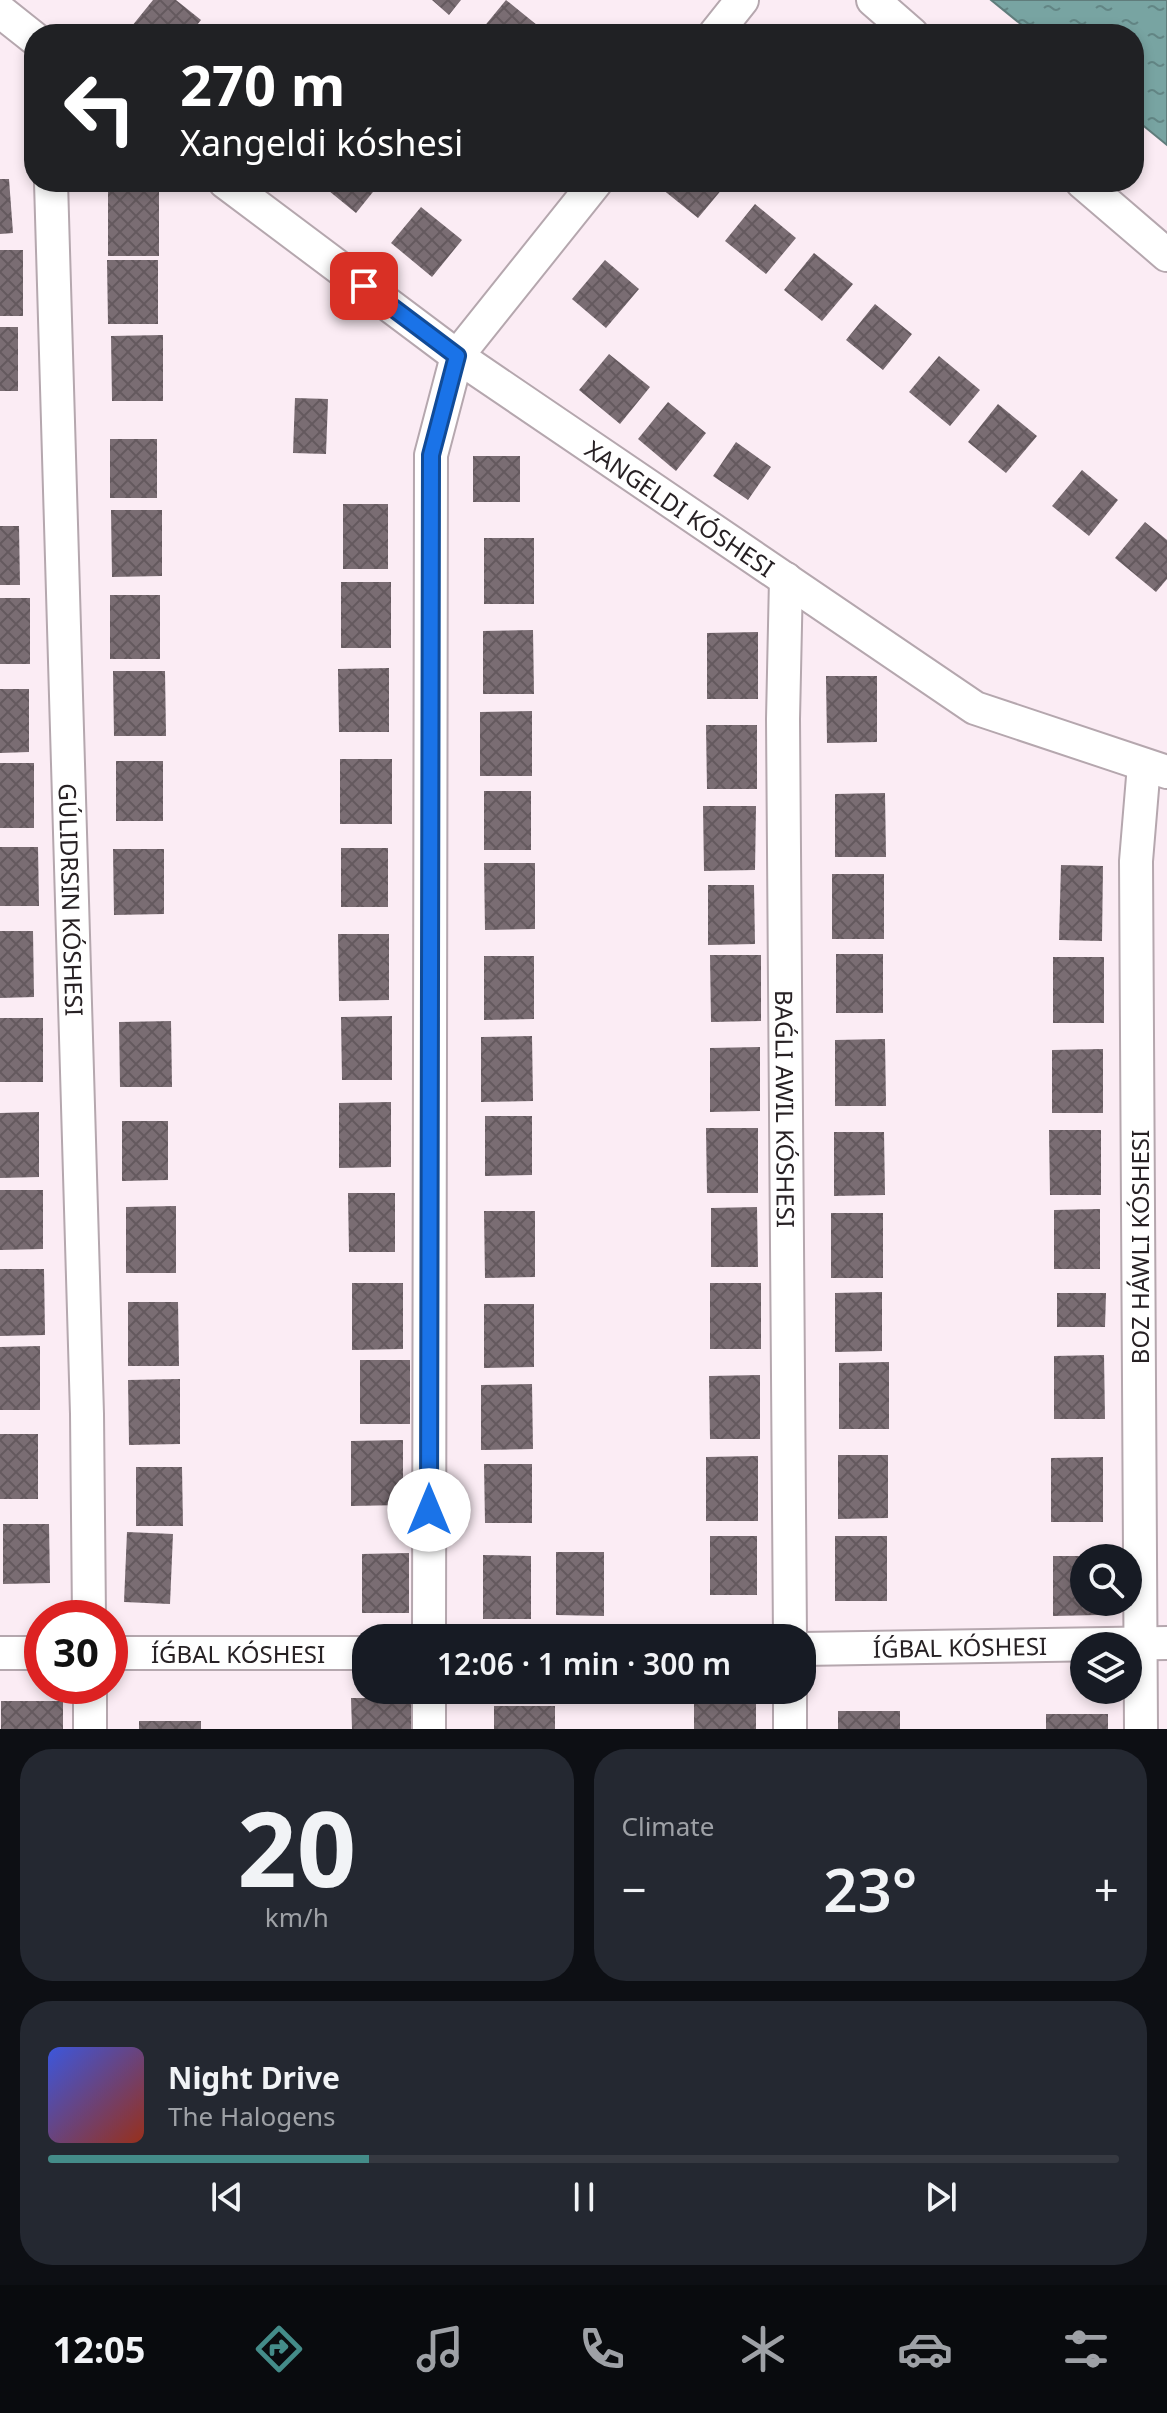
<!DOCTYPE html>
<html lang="en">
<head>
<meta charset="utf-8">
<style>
  :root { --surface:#171b24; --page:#242831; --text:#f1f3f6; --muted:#9ea1a6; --line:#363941; --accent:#448c89 }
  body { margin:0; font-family:"Noto Sans",sans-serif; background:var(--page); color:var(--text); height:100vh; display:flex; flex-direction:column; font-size:30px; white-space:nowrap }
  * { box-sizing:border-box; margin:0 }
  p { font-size:26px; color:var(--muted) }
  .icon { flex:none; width:44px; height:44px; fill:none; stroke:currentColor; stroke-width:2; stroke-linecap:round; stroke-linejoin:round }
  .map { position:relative; height:1729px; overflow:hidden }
  .sheet { display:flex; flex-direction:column; gap:20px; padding:20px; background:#0d0f14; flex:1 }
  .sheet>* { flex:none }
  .guide { position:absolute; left:24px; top:24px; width:1120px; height:168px; border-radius:32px; box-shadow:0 4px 12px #0003; background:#202124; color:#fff; overflow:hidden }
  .fabs { position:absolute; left:1070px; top:1544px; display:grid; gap:16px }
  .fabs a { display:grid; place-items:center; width:72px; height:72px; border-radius:50%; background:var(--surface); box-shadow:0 4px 12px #0003; font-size:40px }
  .speed { position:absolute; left:24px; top:1600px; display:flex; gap:16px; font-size:40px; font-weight:700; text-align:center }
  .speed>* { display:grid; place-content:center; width:104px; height:104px; border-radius:50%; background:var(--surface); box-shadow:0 4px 12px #0003; line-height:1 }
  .speed .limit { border:12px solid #d22; background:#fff; color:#111 }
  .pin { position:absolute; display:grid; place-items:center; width:68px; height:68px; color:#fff; margin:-34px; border-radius:16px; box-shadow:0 4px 12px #0006 }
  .me { position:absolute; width:88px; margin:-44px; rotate:0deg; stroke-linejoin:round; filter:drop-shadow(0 0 6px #0008) }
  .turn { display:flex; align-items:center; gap:28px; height:168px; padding:0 24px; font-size:36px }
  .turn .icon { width:104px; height:104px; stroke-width:2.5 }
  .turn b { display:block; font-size:56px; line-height:68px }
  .big { font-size:60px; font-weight:600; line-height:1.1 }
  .sheet .widget { flex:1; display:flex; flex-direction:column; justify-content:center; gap:12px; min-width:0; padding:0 28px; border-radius:32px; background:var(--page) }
  .sheet .dial { align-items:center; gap:0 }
  .dial b { font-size:104px; line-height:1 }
  .song { display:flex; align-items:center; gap:24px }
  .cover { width:96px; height:96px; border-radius:12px; background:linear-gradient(135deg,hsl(230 70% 55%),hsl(10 70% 35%)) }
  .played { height:8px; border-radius:4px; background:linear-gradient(90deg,var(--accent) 30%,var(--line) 30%) }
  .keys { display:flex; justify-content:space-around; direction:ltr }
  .heat { display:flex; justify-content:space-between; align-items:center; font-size:44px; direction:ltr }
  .sheet .tiles { flex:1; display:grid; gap:20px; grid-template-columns:1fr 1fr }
  .widget:last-child { grid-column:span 2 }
  .trip { position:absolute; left:352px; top:1624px; width:464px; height:80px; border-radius:32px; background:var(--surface); box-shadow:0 4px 12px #0003; font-weight:600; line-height:80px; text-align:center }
  .tabs { display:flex; height:128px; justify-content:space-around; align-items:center; background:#090b0e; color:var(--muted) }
  .tabs .icon { width:56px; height:56px }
  .tabs .active { color:var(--accent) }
  .tabs b { font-size:36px; color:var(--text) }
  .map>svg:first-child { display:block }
  .water { fill:url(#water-ripples); stroke:#607d7c; stroke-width:2 }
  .building { fill:url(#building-cross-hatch) }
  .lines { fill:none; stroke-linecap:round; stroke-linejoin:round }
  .minor-casing { stroke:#b5a7ae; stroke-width:36 }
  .minor { stroke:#fff; stroke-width:32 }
  .route-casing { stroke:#114b97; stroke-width:20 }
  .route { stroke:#1a73e8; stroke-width:14 }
  .labels { text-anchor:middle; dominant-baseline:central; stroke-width:7; stroke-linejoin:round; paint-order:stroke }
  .street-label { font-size:24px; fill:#272124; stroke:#fff }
</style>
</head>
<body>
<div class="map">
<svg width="1167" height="1729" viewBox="0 0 1167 1729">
  <defs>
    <pattern id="water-ripples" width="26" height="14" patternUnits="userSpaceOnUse" patternTransform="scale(2)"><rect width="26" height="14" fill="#78a4a2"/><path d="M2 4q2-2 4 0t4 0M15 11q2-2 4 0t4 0" fill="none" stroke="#628584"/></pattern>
    <pattern id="building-cross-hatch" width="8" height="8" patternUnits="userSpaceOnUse" patternTransform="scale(2)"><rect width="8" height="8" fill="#7a6d73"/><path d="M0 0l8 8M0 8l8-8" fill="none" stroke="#64595e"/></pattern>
  </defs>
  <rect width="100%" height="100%" fill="#fbecf4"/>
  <path class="water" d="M 991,0 L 1167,0 L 1167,145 L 1134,118 L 1134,34 L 1033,34 Z"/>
  <path class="building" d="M 153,0 L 176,0 L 201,20 L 190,34 L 142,34 L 132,26 Z
    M 432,0 L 461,0 L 449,15 Z
    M 506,0 L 548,34 L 478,34 Z
    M 0,179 L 9,179 L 13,233 L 0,234 Z
    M 318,182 L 381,182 L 356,213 Z
    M 667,182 L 728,182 L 698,218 L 662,189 Z
    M 159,189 L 159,256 L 108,256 L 108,190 Z
    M 755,204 L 796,238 L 766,274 L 725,241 Z
    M 421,207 L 462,240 L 432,277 L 391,243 Z
    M 0,250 L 23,250 L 23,316 L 0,316 Z
    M 814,253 L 853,284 L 822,321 L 784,290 Z
    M 107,260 L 158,260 L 158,324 L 108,324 Z
    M 605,260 L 639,289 L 606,328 L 572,299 Z
    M 875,304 L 912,334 L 883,370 L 846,340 Z
    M 0,327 L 18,327 L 18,391 L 0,391 Z
    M 163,335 L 163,401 L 112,401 L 111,336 Z
    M 609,354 L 650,387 L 620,424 L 579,390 Z
    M 939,356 L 980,390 L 950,426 L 909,392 Z
    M 295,398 L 328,399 L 326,454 L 293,453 Z
    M 668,402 L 706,433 L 676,471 L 638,439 Z
    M 998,404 L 1037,436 L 1006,473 L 968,442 Z
    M 110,439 L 157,439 L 157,498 L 110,498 Z
    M 736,442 L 771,467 L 748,500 L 713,476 Z
    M 473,456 L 520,456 L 520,502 L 473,502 Z
    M 1082,470 L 1118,500 L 1089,536 L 1052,506 Z
    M 343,504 L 388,504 L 388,569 L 343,569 Z
    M 111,510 L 162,510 L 162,576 L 112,577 Z
    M 1145,522 L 1167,540 L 1167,579 L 1156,592 L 1115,558 Z
    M 0,526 L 19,526 L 20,585 L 0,585 Z
    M 484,538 L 534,538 L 534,604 L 484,604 Z
    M 341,582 L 391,582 L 391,648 L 341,648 Z
    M 110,595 L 160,595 L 160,659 L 110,659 Z
    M 0,598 L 30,598 L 30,664 L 0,664 Z
    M 533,630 L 534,694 L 483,694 L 483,631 Z
    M 758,632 L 758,699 L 707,699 L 707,633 Z
    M 389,668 L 389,732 L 339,732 L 338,669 Z
    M 113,671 L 165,671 L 166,736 L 114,736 Z
    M 826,676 L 877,676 L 877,742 L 827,743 Z
    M 0,689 L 29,689 L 29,752 L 0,753 Z
    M 532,711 L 532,776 L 480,776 L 480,712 Z
    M 706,725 L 757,725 L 757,789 L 707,789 Z
    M 340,759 L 392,759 L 392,824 L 340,824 Z
    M 116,761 L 163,761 L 163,821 L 116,821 Z
    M 0,763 L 34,763 L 34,828 L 0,828 Z
    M 484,791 L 531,791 L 531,850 L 484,850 Z
    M 885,793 L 886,857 L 835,857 L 835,794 Z
    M 703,806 L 756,806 L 755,870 L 704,871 Z
    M 0,847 L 38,847 L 39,906 L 0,906 Z
    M 341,848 L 388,848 L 388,907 L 341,907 Z
    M 113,849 L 164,849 L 164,914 L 114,915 Z
    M 484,863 L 535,863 L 535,929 L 485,930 Z
    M 1061,865 L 1103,866 L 1102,941 L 1059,940 Z
    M 832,874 L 884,874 L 884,939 L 832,939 Z
    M 708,885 L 754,885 L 755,944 L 708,945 Z
    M 0,931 L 33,931 L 34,997 L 0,998 Z
    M 338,934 L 389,934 L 389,1000 L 339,1001 Z
    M 836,954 L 883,954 L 883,1013 L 836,1013 Z
    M 710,955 L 761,955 L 761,1021 L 711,1022 Z
    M 484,956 L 534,956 L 534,1019 L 484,1020 Z
    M 1053,957 L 1104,957 L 1104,1023 L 1053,1023 Z
    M 392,1016 L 392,1080 L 342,1080 L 341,1017 Z
    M 0,1018 L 43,1018 L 43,1082 L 0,1082 Z
    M 171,1021 L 172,1087 L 120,1087 L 119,1022 Z
    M 532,1036 L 533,1101 L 481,1102 L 481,1037 Z
    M 885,1039 L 886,1106 L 835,1106 L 835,1040 Z
    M 760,1047 L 760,1111 L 710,1112 L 710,1048 Z
    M 1103,1049 L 1103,1113 L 1052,1113 L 1052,1050 Z
    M 391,1102 L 391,1167 L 339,1168 L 339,1103 Z
    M 39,1112 L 39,1177 L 0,1178 L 0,1113 Z
    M 485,1116 L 532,1116 L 532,1175 L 485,1176 Z
    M 122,1121 L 168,1121 L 168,1180 L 122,1181 Z
    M 706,1128 L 758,1128 L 758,1193 L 707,1193 Z
    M 1049,1130 L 1101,1130 L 1101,1195 L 1050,1195 Z
    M 834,1132 L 884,1132 L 885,1195 L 834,1196 Z
    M 0,1190 L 43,1190 L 43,1249 L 0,1250 Z
    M 348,1193 L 395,1193 L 395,1252 L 349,1252 Z
    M 176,1206 L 176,1273 L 126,1273 L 126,1207 Z
    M 757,1207 L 758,1267 L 711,1267 L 711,1208 Z
    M 1100,1209 L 1100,1269 L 1054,1269 L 1054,1210 Z
    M 484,1211 L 535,1211 L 535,1277 L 485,1278 Z
    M 831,1213 L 883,1213 L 883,1278 L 831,1278 Z
    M 0,1269 L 44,1269 L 45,1335 L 0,1336 Z
    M 352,1283 L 403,1283 L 403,1349 L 352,1350 Z
    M 710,1283 L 761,1283 L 761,1349 L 710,1349 Z
    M 882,1292 L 882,1351 L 835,1352 L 835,1293 Z
    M 1057,1293 L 1106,1293 L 1105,1327 L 1057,1327 Z
    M 128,1302 L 178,1302 L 179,1366 L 128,1366 Z
    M 484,1304 L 534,1304 L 534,1367 L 484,1368 Z
    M 40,1346 L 40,1410 L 0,1410 L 0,1347 Z
    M 1104,1355 L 1105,1419 L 1054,1419 L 1054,1356 Z
    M 360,1360 L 410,1360 L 410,1424 L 360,1424 Z
    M 889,1362 L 889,1429 L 839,1429 L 839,1363 Z
    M 760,1375 L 760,1439 L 710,1439 L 709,1376 Z
    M 180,1379 L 180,1444 L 129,1445 L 128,1380 Z
    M 532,1384 L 533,1449 L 481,1450 L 481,1385 Z
    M 0,1434 L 38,1434 L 38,1499 L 0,1499 Z
    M 403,1440 L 403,1505 L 351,1506 L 351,1441 Z
    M 838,1455 L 888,1455 L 888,1518 L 838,1519 Z
    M 758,1456 L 758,1521 L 706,1521 L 706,1457 Z
    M 1103,1457 L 1103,1522 L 1051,1522 L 1051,1458 Z
    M 484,1464 L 532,1464 L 532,1523 L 485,1523 Z
    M 136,1467 L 182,1467 L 183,1526 L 136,1526 Z
    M 3,1524 L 49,1524 L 50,1583 L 3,1584 Z
    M 127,1532 L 173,1534 L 170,1604 L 124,1602 Z
    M 710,1536 L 757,1536 L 757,1595 L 710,1595 Z
    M 835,1536 L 887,1536 L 887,1601 L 835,1601 Z
    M 556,1552 L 604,1552 L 604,1616 L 556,1615 Z
    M 409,1553 L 409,1613 L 362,1613 L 362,1554 Z
    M 483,1555 L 531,1556 L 531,1619 L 483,1619 Z
    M 1053,1556 L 1084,1556 L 1084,1602 L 1100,1602 L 1100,1615 L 1053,1616 Z
    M 351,1698 L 414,1698 L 414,1729 L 352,1729 Z
    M 1,1701 L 63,1701 L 63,1729 L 1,1729 Z
    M 694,1703 L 756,1703 L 756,1729 L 694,1729 Z
    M 494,1706 L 555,1706 L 555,1729 L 494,1729 Z
    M 838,1711 L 900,1711 L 900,1729 L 838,1729 Z
    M 1046,1714 L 1108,1714 L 1108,1729 L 1046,1729 Z
    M 139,1721 L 201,1721 L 201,1729 L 139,1729 Z"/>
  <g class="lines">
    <g class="minor-casing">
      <g id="minor">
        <path d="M 873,0 L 912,34"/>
        <path d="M 0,11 L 34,38"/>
        <path d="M 715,34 L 742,0"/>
        <path id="s1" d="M 51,182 L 87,1414 L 89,1618"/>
        <path id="s2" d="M 225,182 L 457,356 L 975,708 L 1167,772"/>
        <path d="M 1082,182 L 1167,255"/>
        <path id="s3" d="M 786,579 L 783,719 L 790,1638"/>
        <path d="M 429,1638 L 431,455 L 457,356 L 596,182"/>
        <path id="s4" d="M 802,1649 L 1167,1643"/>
        <path d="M 0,1653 L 42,1653"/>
        <path id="s5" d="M 110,1653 L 366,1653"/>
        <path d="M 90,1686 L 90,1729"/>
        <path d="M 429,1690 L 429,1729"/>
        <path d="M 790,1690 L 790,1729"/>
        <path d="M 1141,1729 L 1136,861 L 1144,765"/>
      </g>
    </g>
    <use href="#minor" class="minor"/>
  </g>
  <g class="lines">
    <g class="route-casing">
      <path id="route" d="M 364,286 L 457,356 L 431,455 L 429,1510"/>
    </g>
    <use href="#route" class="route"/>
  </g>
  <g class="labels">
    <g class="street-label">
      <text stroke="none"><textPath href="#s2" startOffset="560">XANGELDI KÓSHESI</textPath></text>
      <text stroke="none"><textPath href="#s1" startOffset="718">GÚLIDRSIN KÓSHESI</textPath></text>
      <text stroke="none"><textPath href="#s3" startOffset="530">BAǴLI AWIL KÓSHESI</textPath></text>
      <text transform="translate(1139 1247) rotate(-90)">BOZ HÁWLI KÓSHESI</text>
      <text stroke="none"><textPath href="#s4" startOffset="158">ÍǴBAL KÓSHESI</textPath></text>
      <text stroke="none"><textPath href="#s5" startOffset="128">ÍǴBAL KÓSHESI</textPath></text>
    </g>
  </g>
</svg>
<div class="fabs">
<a><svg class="icon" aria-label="search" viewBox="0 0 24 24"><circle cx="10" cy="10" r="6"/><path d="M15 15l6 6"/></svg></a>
<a><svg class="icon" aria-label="layers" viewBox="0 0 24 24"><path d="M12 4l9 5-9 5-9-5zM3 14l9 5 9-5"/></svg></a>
</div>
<div class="speed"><div class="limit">30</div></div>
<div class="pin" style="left:364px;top:286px;background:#d93025"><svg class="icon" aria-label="arrive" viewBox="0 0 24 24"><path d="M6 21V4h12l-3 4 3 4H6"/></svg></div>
<svg class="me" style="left:429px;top:1510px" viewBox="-20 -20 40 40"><circle r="19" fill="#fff"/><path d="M0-13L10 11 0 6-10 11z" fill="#1a73e8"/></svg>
<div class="trip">12:06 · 1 min · 300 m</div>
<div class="guide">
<div class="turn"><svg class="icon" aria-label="left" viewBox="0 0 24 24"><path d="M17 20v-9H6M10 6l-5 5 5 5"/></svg><div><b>270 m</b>Xangeldi kóshesi</div></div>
</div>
</div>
<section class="sheet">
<div class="tiles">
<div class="widget dial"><b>20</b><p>km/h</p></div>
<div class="widget"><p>Climate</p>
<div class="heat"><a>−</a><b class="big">23°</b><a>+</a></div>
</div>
<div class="widget">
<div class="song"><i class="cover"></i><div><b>Night Drive</b><p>The Halogens</p></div></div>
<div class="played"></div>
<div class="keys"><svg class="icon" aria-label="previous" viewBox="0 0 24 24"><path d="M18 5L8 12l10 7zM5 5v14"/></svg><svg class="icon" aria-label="pause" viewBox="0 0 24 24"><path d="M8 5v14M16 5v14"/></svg><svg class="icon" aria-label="next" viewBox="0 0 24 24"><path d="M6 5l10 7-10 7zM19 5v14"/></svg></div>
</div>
</div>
</section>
<nav class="tabs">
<b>12:05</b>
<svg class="icon active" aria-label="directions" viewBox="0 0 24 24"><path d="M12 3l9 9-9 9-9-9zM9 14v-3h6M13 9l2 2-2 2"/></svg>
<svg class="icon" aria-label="music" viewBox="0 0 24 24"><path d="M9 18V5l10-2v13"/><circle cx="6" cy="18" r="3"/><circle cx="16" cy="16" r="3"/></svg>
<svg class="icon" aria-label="phone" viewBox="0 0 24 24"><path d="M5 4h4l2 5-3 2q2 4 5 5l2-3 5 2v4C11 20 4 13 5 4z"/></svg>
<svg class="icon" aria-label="climate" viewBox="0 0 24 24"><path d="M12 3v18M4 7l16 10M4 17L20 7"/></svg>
<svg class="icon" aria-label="car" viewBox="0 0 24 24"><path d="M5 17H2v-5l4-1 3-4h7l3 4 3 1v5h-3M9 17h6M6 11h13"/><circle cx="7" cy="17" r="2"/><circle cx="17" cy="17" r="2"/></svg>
<svg class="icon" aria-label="filters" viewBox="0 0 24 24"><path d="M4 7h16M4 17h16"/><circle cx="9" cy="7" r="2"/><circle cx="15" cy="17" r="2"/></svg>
</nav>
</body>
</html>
